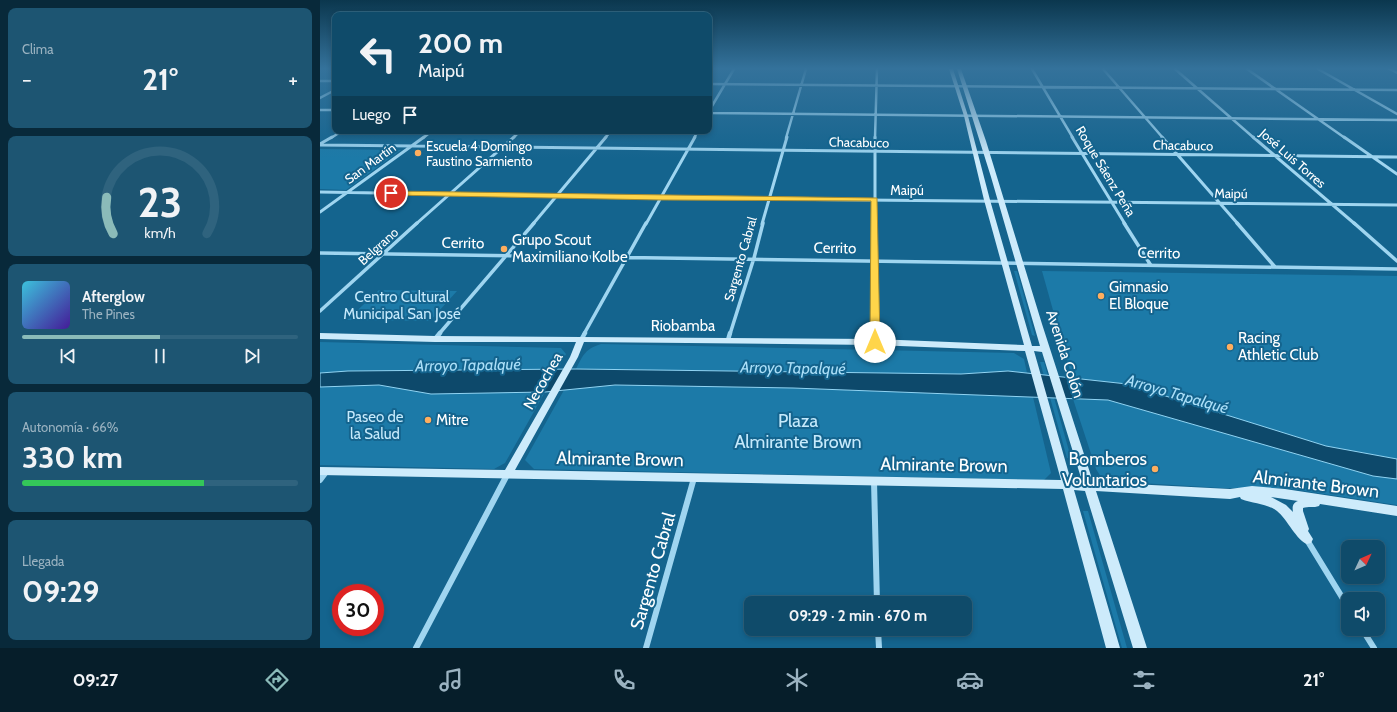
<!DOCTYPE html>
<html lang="es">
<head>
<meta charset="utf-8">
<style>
  :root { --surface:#0f4b6a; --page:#1d5572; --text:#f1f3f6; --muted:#9bb3c1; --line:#2f637e; --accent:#8bbbb9 }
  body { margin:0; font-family:Cabin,sans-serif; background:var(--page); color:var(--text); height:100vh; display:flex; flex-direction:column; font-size:15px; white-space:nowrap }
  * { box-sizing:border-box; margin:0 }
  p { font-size:13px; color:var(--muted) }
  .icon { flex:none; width:22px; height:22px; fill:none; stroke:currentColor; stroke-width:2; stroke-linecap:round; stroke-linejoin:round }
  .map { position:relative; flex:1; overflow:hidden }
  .sheet { display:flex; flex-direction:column; gap:8px; padding:8px; background:#08293a; width:320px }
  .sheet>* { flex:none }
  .top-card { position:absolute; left:12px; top:12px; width:380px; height:122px; border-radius:8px; box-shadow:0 2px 6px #0003,0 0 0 1px var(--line); background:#0f4b6a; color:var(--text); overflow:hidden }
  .needle { width:26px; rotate:46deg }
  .tools { position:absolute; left:1021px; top:540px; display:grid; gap:8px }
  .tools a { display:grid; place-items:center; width:44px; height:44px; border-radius:8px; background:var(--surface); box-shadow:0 2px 6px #0003,0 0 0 1px var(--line); font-size:20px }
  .speed { position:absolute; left:12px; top:584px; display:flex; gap:8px; font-size:20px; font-weight:700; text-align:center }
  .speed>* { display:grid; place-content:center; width:52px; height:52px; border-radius:50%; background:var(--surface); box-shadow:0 2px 6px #0003,0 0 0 1px var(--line); line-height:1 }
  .speed .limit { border:6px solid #d22; background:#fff; color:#111 }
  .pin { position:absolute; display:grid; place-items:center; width:34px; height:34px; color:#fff; margin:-17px; border:2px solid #fff; border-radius:50%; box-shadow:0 1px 4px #0007 }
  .me { position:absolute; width:44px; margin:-22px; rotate:0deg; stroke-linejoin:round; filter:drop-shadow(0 0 3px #0008) }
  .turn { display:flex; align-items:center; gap:14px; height:84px; padding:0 20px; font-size:18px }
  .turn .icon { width:52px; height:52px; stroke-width:2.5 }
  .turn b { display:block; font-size:28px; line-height:34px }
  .then { display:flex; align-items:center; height:38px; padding:0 20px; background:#0003; gap:8px; font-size:15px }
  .big { font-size:30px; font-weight:700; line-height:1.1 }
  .sheet .tile { flex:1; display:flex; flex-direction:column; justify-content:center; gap:6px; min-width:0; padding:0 14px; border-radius:8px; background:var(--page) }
  .sheet .dial { align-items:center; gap:0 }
  .dial svg { height:104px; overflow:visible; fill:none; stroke:var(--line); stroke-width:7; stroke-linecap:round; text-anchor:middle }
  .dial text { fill:var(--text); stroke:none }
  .song { display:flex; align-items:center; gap:12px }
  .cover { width:48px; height:48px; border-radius:6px; background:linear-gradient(135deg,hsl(190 70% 55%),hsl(260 70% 35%)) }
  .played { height:4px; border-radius:2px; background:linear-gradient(90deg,var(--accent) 50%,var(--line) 50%) }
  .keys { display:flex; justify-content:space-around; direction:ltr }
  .heat { display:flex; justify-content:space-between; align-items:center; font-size:22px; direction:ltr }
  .charge { height:6px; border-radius:3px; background:linear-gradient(90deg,#34c759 66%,var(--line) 0) }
  .trip { position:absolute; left:424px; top:596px; width:228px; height:40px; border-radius:8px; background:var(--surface); box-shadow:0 2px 6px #0003,0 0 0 1px var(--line); font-weight:700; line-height:40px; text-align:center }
  .tabs { display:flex; height:64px; justify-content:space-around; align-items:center; background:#061e2a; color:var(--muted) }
  .tabs .icon { width:28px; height:28px }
  .tabs .current { color:var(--accent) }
  .tabs b { font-size:18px; color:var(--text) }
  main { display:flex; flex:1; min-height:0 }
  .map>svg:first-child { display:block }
  .green { fill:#1c7aa8 }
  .water { fill:#0d496b; stroke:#91d4f3 }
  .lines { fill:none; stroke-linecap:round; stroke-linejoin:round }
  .street-far4 { stroke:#9fd5f0; stroke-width:2.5 }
  .street-far3 { stroke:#9fd5f0; stroke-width:3 }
  .street-far2 { stroke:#9fd5f0; stroke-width:3.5 }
  .street-far1 { stroke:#9fd5f0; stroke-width:4.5 }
  .street { stroke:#9fd5f0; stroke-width:6 }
  .secondary { fill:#cdebfb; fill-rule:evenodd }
  .route { fill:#ffd54a; stroke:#a68a30 }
  .poi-dot { fill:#ffae5e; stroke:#14648e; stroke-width:1.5 }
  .labels { text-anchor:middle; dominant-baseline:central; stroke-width:4; stroke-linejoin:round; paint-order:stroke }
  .far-street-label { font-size:13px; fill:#fff; stroke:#14648e }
  .far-poi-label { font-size:13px; fill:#fff; stroke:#14648e; text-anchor:start }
  .poi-label { font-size:15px; fill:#fff; stroke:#14648e; text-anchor:start }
  .street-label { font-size:15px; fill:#fff; stroke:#14648e }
  .park-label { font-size:15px; fill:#c6eafc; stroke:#14648e }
  .water-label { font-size:16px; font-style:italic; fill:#abdff8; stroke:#14648e }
  .near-park-label { font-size:18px; fill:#c6eafc; stroke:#14648e }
  .near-street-label { font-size:18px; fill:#fff; stroke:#14648e }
  .near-poi-label { font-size:18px; fill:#fff; stroke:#14648e; text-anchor:end }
</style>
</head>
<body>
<main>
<section class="sheet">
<div class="tile"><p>Clima</p>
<div class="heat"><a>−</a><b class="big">21°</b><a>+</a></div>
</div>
<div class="tile dial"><svg viewBox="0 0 100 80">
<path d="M14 69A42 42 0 1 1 86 69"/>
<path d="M14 69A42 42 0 0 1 9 41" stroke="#8bbbb9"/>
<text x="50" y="56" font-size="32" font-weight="700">23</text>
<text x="50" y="72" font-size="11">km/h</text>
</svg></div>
<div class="tile">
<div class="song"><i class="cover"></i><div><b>Afterglow</b><p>The Pines</p></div></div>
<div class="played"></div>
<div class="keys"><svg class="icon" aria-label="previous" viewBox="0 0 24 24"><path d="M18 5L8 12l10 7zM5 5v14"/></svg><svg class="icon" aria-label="pause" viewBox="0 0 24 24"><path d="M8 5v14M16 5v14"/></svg><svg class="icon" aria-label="next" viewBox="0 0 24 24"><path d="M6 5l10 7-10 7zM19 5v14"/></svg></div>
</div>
<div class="tile"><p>Autonomía · 66%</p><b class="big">330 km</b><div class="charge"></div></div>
<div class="tile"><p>Llegada</p><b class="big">09:29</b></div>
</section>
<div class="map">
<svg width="1077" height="648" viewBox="0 0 1077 648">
  <rect width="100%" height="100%" fill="#14648e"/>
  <path class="green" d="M 0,149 L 81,150 L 26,190 L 0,189 Z
    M 694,271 L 697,271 L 715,336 L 712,335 Z
    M 722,271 L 1077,276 L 1077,459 L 1006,446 L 807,384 L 752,378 Z
    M 59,290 L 137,291 L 110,321 L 27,320 Z
    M 0,342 L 241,348 L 246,354 L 238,369 L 28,371 L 0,373 Z
    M 281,344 L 694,353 L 704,359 L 707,373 L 688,371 L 641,374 L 256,369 C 263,355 265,349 281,344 Z
    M 720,362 L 724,362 L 751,458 L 747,458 Z
    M 59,385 L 111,394 L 225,392 L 185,463 L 174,469 L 0,465 L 0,387 Z
    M 295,385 L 473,388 L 713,397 L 731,473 L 724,480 L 214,469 L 205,460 L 244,390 Z
    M 753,399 L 788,400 L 1053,476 L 1077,479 L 1077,505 L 964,488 L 902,488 L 788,481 L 781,477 L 776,469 Z
    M 763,511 L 768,511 L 807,648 L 802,648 Z"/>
  <path class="water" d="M 256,369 L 641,374 L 688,371 L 807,384 L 1006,446 L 1077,459 L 1077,479 L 1053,476 L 788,400 L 473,388 L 295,385 L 225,392 L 111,394 L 59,385 L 0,387 L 0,373 L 28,371 Z"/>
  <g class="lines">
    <path class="street-far4" d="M 712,69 L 753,138
      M 783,69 L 843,138
      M 855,69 L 934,138
      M 927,69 L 1025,138
      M 998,69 L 1077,114
      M 0,81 L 15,81
      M 389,84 L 1077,90
      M 0,98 L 15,90
      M 0,110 L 15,110
      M 389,111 L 414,69
      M 389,113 L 1077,120
      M 11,138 L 22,131
      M 103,138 L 112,131
      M 193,138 L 200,131
      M 285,138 L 291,131
      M 374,138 L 378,131
      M 466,138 L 486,69
      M 555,138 L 557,69"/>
    <path class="street-far3" d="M 752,137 L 805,224
      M 842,137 L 918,224
      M 933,137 L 1035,224
      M 1024,137 L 1077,174
      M 0,144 L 12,137
      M 0,145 L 1077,157
      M 0,192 L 342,198 L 1077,205
      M 0,212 L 104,137
      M 96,224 L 194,137
      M 213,224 L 286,137
      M 326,224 L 375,137
      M 442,224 L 467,137
      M 555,224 L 555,137"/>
    <path class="street-far2" d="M 555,223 L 555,334
      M 804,223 L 830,264
      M 917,223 L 955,267
      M 1034,223 L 1077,261
      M 0,253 L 1077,269
      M 0,311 L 97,223
      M 119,334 L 214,223
      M 264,334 L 326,223
      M 410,334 L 434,258 L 443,223"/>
    <path class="street-far1" d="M 555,333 L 555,342
      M 115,339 L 120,333
      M 261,340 L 265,333
      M 408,340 L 410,333"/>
    <path class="street" d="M 0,480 L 6,472
      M 554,481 L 557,603
      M 987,540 L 1028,607
      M 558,629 L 559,648
      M 1042,629 L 1054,648
      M 96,648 L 187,475
      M 326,648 L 374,478"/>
    <path class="secondary" d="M 629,69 L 633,69 L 648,116 L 670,200 L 712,346 L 720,346 L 671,177 L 637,69 L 641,69 L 666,141 L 722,324 L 773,482 L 910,489 L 932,486 L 965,489 L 1077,506 L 1077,516 L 1000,504 L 999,506 C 994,508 988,506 983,508 L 983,511 L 989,529 L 988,531 L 993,539 L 991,543 L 987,544 C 977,541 967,519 957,511 C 946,503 934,504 921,499 L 920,497 L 910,499 L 776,491 L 827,648 L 813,648 L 765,491 L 754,490 L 800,648 L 786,648 L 743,489 L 0,475 L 0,467 L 185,470 L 250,357 L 256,342 L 115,342 L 0,339 L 0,333 L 115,336 L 555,339 L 704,345 L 664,200 L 644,116 ZM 264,342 L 555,345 L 705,351 L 741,480 L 195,470 L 258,357 ZM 714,351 L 722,352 L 762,481 L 751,481 ZM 951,497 L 978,501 C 973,503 972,506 973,512 L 966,505 Z
      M 1067,69 L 1072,69 L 1077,71 L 1077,74 Z"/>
  </g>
  <linearGradient id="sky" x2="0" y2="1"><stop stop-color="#0b374e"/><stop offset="0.43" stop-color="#34729b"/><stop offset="1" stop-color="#34729b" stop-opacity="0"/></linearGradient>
  <rect width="1077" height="159" fill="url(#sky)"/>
  <path class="route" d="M 71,191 L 557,198 L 560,342 L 555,345 L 550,342 L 551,201 L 342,200 L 69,195 L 69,192 Z"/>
  <g class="poi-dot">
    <circle cx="98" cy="153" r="4"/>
    <circle cx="184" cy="249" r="4"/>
    <circle cx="781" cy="296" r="4"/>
    <circle cx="910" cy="347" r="4"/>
    <circle cx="108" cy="420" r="4"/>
    <circle cx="835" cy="469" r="4"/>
  </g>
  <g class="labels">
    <g class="far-street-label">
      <text transform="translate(539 142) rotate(1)">Chacabuco</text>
      <text transform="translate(863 145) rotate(1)">Chacabuco</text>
      <text transform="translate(973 158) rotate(41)">José Luis Torres</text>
      <text transform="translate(50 163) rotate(-36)">San Martín</text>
      <text transform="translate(786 171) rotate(59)">Roque Sáenz Peña</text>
      <text x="587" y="190">Maipú</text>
      <text transform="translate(911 193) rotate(1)">Maipú</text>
      <text transform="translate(58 246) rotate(-42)">Belgrano</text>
      <text transform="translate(420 259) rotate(-74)">Sargento Cabral</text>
    </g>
    <g class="far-poi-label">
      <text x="106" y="146">Escuela 4 Domingo<tspan x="106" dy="15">Faustino Sarmiento</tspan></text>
    </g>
    <g class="poi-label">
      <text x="192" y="240">Grupo Scout<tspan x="192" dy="17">Maximiliano Kolbe</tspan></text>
      <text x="789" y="287">Gimnasio<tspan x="789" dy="17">El Bloque</tspan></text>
      <text x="918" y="338">Racing<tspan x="918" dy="17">Athletic Club</tspan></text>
      <text x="116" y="420">Mitre</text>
    </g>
    <g class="street-label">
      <text transform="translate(143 243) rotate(1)">Cerrito</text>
      <text transform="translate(515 248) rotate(1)">Cerrito</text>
      <text transform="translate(839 253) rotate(1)">Cerrito</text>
      <text x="363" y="326">Riobamba</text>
      <text transform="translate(745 354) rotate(72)">Avenida Colón</text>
      <text transform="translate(223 381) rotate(-60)">Necochea</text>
    </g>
    <g class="park-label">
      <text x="82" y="297">Centro Cultural<tspan x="82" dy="17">Municipal San José</tspan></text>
      <text x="55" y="417">Paseo de<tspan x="55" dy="17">la Salud</tspan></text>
    </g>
    <g class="water-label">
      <text transform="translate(148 365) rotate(-1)">Arroyo Tapalqué</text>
      <text transform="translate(473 368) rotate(1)">Arroyo Tapalqué</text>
      <text transform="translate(857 394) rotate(16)">Arroyo Tapalqué</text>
    </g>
    <g class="near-park-label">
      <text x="478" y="421">Plaza<tspan x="478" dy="21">Almirante Brown</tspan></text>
    </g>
    <g class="near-street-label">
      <text transform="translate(300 459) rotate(1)">Almirante Brown</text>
      <text transform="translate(624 465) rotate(1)">Almirante Brown</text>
      <text transform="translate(996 484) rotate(7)">Almirante Brown</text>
      <text transform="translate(333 571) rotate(-74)">Sargento Cabral</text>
    </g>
    <g class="near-poi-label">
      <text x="827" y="459">Bomberos<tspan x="827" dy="21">Voluntarios</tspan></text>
    </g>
  </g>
</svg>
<div class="tools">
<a><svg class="needle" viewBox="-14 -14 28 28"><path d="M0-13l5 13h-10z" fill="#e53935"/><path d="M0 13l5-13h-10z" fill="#9bb3c1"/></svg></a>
<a><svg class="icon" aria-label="sound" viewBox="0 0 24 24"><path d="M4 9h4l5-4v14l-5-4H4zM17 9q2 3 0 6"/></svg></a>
</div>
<div class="speed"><div class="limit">30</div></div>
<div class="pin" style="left:71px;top:193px;background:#d93025"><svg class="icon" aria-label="arrive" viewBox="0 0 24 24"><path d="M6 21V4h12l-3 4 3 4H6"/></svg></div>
<svg class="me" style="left:555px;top:342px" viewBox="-20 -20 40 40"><circle r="19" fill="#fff"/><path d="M0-13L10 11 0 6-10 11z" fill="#ffd54a"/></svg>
<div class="trip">09:29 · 2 min · 670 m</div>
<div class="top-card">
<div class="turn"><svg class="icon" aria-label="left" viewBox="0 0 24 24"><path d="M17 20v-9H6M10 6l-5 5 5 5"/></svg><div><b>200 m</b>Maipú</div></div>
<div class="then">Luego<svg class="icon" aria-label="arrive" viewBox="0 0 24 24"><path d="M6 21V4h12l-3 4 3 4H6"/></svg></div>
</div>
</div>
</main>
<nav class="tabs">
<b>09:27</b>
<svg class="icon current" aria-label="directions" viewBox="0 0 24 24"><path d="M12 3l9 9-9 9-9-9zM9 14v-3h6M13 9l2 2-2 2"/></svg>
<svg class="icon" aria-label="music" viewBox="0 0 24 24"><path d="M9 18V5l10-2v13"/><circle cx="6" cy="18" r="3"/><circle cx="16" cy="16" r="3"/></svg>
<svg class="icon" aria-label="phone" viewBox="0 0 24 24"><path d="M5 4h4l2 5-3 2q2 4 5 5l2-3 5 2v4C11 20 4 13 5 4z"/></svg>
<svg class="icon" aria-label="climate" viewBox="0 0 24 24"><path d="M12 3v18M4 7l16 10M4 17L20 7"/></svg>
<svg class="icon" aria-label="car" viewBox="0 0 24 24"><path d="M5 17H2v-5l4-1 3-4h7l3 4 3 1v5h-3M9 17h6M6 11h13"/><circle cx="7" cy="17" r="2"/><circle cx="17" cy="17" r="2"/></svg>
<svg class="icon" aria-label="filters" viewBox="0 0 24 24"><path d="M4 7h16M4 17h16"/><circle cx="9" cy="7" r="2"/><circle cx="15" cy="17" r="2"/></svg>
<b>21°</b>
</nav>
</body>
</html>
